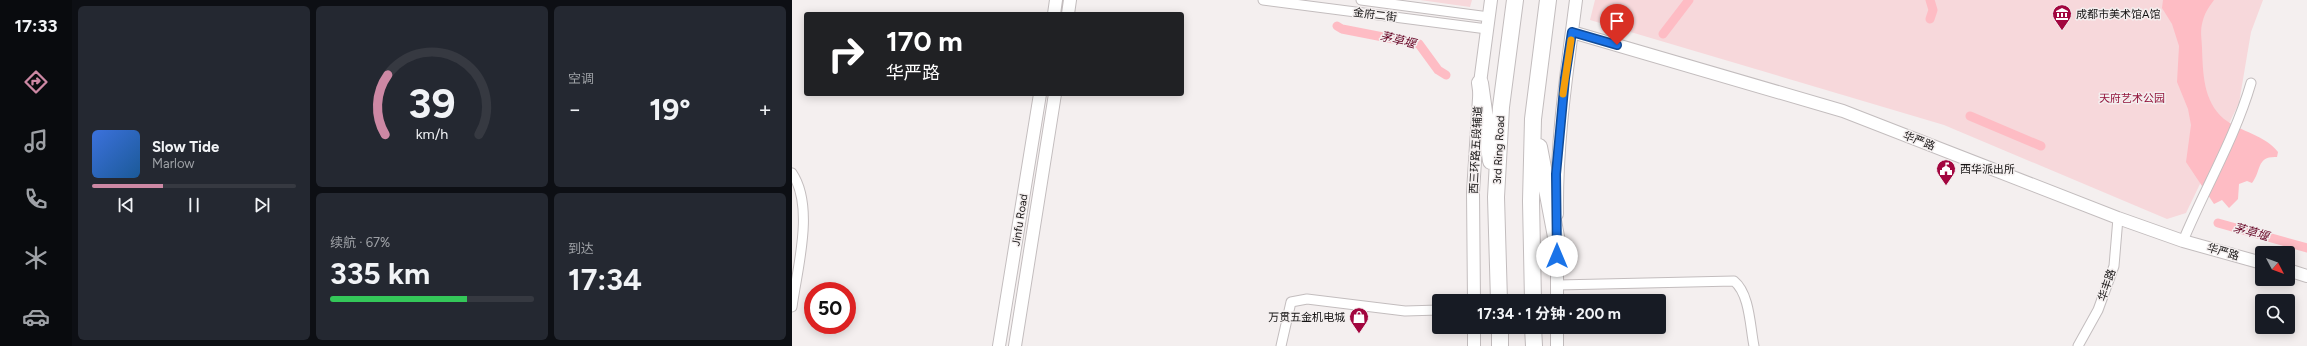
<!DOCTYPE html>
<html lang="zh">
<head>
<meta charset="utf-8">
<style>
  :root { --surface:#171b24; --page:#242831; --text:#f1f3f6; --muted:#9ea1a6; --line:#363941; --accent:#cd88a4 }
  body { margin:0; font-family:Figtree,"Noto Sans SC",sans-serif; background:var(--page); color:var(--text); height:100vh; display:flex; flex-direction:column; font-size:15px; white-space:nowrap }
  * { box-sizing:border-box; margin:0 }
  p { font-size:13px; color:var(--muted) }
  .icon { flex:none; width:22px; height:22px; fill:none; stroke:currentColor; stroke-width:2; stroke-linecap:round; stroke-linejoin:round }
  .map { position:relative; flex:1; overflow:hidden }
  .details { display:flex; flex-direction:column; gap:6px; padding:6px; background:#0d0f14; width:720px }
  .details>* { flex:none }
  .hud { position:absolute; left:12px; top:12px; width:380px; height:84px; border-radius:4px; box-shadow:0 2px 10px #0003; background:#202124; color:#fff; overflow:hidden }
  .needle { width:26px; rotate:131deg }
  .controls { position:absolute; left:1463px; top:246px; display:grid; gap:8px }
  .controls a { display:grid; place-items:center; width:40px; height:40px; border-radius:4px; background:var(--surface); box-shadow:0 2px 10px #0003; font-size:20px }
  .speed { position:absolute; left:12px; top:282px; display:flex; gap:8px; font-size:20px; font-weight:700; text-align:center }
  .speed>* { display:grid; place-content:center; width:52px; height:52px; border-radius:50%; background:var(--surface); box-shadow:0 2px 10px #0003; line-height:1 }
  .speed .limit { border:6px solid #d22; background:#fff; color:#111 }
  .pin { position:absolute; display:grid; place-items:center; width:34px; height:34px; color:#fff; margin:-41px -17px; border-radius:50% 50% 50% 0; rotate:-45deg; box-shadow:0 0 4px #0007 }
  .pin .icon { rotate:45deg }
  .me { position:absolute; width:44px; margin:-22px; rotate:0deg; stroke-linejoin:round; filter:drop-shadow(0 0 3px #0008) }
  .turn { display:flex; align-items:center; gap:14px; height:84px; padding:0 16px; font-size:18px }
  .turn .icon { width:52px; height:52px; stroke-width:2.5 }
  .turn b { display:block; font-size:28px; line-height:34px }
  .big { font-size:30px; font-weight:700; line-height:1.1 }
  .details .tile { flex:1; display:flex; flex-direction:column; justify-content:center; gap:6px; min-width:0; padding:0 14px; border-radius:6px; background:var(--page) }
  .details .dial { align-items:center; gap:0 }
  .dial svg { height:104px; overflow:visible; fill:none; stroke:var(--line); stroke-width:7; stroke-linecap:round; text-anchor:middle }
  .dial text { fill:var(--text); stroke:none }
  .song { display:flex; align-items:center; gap:12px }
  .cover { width:48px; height:48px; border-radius:6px; background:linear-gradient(135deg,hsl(220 70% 55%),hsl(210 70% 35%)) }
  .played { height:4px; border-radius:2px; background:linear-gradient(90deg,var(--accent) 35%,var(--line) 35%) }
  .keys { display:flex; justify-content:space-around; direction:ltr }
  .heat { display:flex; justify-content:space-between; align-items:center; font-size:22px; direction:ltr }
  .charge { height:6px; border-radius:3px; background:linear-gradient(90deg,#34c759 67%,var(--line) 0) }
  .details .tiles { flex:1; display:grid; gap:6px; grid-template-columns:repeat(3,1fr) }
  .tile:first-child { grid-row:span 2 }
  .trip { position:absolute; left:640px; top:294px; width:234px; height:40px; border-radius:4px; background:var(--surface); box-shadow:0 2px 10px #0003; font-weight:700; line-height:40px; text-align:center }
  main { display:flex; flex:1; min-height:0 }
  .menu { display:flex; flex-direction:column; width:72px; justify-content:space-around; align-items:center; background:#090b0e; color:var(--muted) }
  .menu .icon { width:28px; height:28px }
  .menu .current { color:var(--accent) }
  .menu b { font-size:18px; color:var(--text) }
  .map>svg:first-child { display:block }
  .green { fill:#f7d8db }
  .water { fill:#febcc4 }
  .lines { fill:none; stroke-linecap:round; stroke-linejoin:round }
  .canal { stroke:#febcc4; stroke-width:9 }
  .street-casing { stroke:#c3bdbe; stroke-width:11 }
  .secondary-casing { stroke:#c3bdbe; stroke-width:14 }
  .highway-casing { stroke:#c3bdbe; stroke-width:18 }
  .street { stroke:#fff; stroke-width:9 }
  .secondary { stroke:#fff; stroke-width:12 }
  .highway { stroke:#fff; stroke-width:16 }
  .route-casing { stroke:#114b97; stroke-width:10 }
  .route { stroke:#1a73e8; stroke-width:7 }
  .slow { stroke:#f59e0b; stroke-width:7 }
  .labels { text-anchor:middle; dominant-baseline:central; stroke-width:3; stroke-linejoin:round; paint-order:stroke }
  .poi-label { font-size:11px; fill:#161414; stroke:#f4efef; text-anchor:start }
  .street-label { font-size:11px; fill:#161414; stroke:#f4efef }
  .park-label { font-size:11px; fill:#93153c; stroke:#f4efef }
  .water-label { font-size:12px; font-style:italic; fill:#680727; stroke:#f4efef }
</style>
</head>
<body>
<main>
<nav class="menu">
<b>17:33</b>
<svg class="icon current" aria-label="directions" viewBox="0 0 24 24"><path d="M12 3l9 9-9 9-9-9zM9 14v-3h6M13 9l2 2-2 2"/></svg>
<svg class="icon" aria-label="music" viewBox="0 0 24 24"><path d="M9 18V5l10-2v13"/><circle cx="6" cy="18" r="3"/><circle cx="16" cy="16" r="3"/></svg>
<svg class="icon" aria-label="phone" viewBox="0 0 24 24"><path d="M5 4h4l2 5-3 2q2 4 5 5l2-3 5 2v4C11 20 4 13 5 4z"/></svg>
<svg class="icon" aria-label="climate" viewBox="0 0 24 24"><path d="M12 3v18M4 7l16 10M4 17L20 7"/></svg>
<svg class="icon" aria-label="car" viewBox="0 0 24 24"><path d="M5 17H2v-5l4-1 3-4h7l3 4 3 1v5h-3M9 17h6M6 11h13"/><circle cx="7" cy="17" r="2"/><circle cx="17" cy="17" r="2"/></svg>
</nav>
<section class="details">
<div class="tiles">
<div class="tile">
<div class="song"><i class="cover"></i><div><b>Slow Tide</b><p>Marlow</p></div></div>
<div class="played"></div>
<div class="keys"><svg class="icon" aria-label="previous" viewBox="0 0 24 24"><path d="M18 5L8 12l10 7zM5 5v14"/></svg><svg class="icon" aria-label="pause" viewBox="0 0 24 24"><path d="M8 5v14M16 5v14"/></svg><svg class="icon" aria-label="next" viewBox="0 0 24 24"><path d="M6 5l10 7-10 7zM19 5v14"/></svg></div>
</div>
<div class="tile dial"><svg viewBox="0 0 100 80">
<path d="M14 69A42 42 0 1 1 86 69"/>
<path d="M14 69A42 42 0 0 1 16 23" stroke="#cd88a4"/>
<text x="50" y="56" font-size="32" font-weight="700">39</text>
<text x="50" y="72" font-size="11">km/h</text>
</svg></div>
<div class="tile"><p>空调</p>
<div class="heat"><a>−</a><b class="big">19°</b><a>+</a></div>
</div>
<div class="tile"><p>续航 · 67%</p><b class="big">335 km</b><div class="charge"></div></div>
<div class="tile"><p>到达</p><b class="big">17:34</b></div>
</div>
</section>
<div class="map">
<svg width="1515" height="346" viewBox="0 0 1515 346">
  <rect width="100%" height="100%" fill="#f4efef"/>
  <path class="green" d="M 628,0 L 680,0 L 678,7 Z
    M 803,0 L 1471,0 L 1459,32 L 1447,103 L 1394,213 L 1375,219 L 1152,125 L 798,20 Z"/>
  <path class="water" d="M 1371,0 L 1422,0 C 1416,8 1412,14 1410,24 C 1408,32 1410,41 1410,48 C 1411,73 1411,101 1432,119 C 1449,132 1473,135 1486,152 L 1485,157 C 1464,156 1470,170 1460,183 L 1455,181 L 1447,184 L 1446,199 L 1437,208 L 1430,200 L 1422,204 L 1394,162 L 1399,125 L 1396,109 L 1385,82 L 1387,46 L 1380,24 L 1370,8 Z"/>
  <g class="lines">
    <path class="canal" d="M 1138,0 L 1141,10 L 1138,19
      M 545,26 L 550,29 L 627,44 L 646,70 L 654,75
      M 871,34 L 897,0
      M 1178,116 L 1249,146
      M 1426,223 L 1515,248"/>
    <g class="street-casing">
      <path id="street" d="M 471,0 L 695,29
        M 569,0 L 697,17
        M 0,173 C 23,207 5,269 0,307
        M 1391,241 C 1413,188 1443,138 1459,83
        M 766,285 L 942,281 C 958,294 958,327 962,346
        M 489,346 L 499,302 L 515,299 L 613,311 L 647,310
        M 1286,346 L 1306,310 L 1322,266 L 1326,218"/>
    </g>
    <g class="secondary-casing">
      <path id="secondary" d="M 262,14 L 264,0
        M 276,14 L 278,0
        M 780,32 L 1051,111 L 1326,218 L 1391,241 L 1470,263
        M 765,214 C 764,142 775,71 784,0
        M 765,234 L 765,301
        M 1496,270 L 1515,276
        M 682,301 L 681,192 L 688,83 L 699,0
        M 682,327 L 682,346
        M 207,346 L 248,94
        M 223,346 L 263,94
        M 765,346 L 765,327"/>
    </g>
    <g class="highway-casing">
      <path id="highway" d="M 688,83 L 699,161
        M 747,147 L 765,242
        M 707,301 L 704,197 L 709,107 L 723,0
        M 741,301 L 739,201 L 741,119 L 756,0
        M 708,327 L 708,346
        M 741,327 L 742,346"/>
    </g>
    <use href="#street" class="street"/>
    <use href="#secondary" class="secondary"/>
    <use href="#highway" class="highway"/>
  </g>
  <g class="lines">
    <g class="route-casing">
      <path id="route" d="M 765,256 L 764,174 L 773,78 L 780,32 L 825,45"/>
    </g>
    <use href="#route" class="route"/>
    <path class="slow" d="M 771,94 L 779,40"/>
  </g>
  <defs>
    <g id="museum-pin" transform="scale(1)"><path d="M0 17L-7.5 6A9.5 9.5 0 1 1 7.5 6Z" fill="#a2063f" stroke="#f4efef"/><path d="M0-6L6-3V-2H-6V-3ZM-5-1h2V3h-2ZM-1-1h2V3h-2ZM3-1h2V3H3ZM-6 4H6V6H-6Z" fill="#fff"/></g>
    <g id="civic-pin" transform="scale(1)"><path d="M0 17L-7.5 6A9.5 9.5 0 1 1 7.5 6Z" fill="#a2063f" stroke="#f4efef"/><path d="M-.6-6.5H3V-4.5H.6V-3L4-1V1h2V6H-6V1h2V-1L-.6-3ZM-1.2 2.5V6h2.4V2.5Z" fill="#fff"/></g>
    <g id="shop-pin" transform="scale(1)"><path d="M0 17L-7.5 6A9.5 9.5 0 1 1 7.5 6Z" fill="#a2063f" stroke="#f4efef"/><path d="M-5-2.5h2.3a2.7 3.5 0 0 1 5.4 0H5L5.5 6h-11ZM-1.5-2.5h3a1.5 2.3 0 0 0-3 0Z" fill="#fff"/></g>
  </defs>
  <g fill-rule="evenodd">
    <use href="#museum-pin" x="1270" y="14"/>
    <use href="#civic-pin" x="1154" y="169"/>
    <use href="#shop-pin" x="567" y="317"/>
  </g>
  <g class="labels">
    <g class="poi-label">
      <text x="1284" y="14">成都市美术馆A馆</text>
      <text x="1168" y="169">西华派出所</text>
      <text x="553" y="317" text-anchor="end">万贯五金机电城</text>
    </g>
    <g class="street-label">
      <text transform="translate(583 15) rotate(7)">金府二街</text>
      <text transform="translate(1127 141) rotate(21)">华严路</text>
      <text transform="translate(684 150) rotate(-87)">西三环路五段辅道</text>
      <text transform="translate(707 150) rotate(-87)">3rd Ring Road</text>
      <text transform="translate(228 220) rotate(-81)">Jinfu Road</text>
      <text transform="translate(1431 252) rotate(16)">华严路</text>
      <text transform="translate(1315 285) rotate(-71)">华丰路</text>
    </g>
    <g class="park-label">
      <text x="1340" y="98">天府艺术公园</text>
    </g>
    <g class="water-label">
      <text transform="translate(606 40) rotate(14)">茅草堰</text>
      <text transform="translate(1459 232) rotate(16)">茅草堰</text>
    </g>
  </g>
</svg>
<div class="controls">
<a><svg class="needle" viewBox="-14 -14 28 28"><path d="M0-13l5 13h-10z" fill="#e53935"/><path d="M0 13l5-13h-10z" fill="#9ea1a6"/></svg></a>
<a><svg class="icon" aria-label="search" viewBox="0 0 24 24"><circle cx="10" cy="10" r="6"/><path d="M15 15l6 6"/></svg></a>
</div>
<div class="speed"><div class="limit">50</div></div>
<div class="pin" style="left:825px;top:45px;background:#d93025"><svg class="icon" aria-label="arrive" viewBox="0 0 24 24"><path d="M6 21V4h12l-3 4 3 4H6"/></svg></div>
<svg class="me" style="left:765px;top:256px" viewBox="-20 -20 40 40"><circle r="19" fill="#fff"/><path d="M0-13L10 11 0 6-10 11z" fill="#1a73e8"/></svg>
<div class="trip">17:34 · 1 分钟 · 200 m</div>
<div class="hud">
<div class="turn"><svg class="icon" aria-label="right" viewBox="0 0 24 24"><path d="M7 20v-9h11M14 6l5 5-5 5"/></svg><div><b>170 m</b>华严路</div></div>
</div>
</div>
</main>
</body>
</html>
